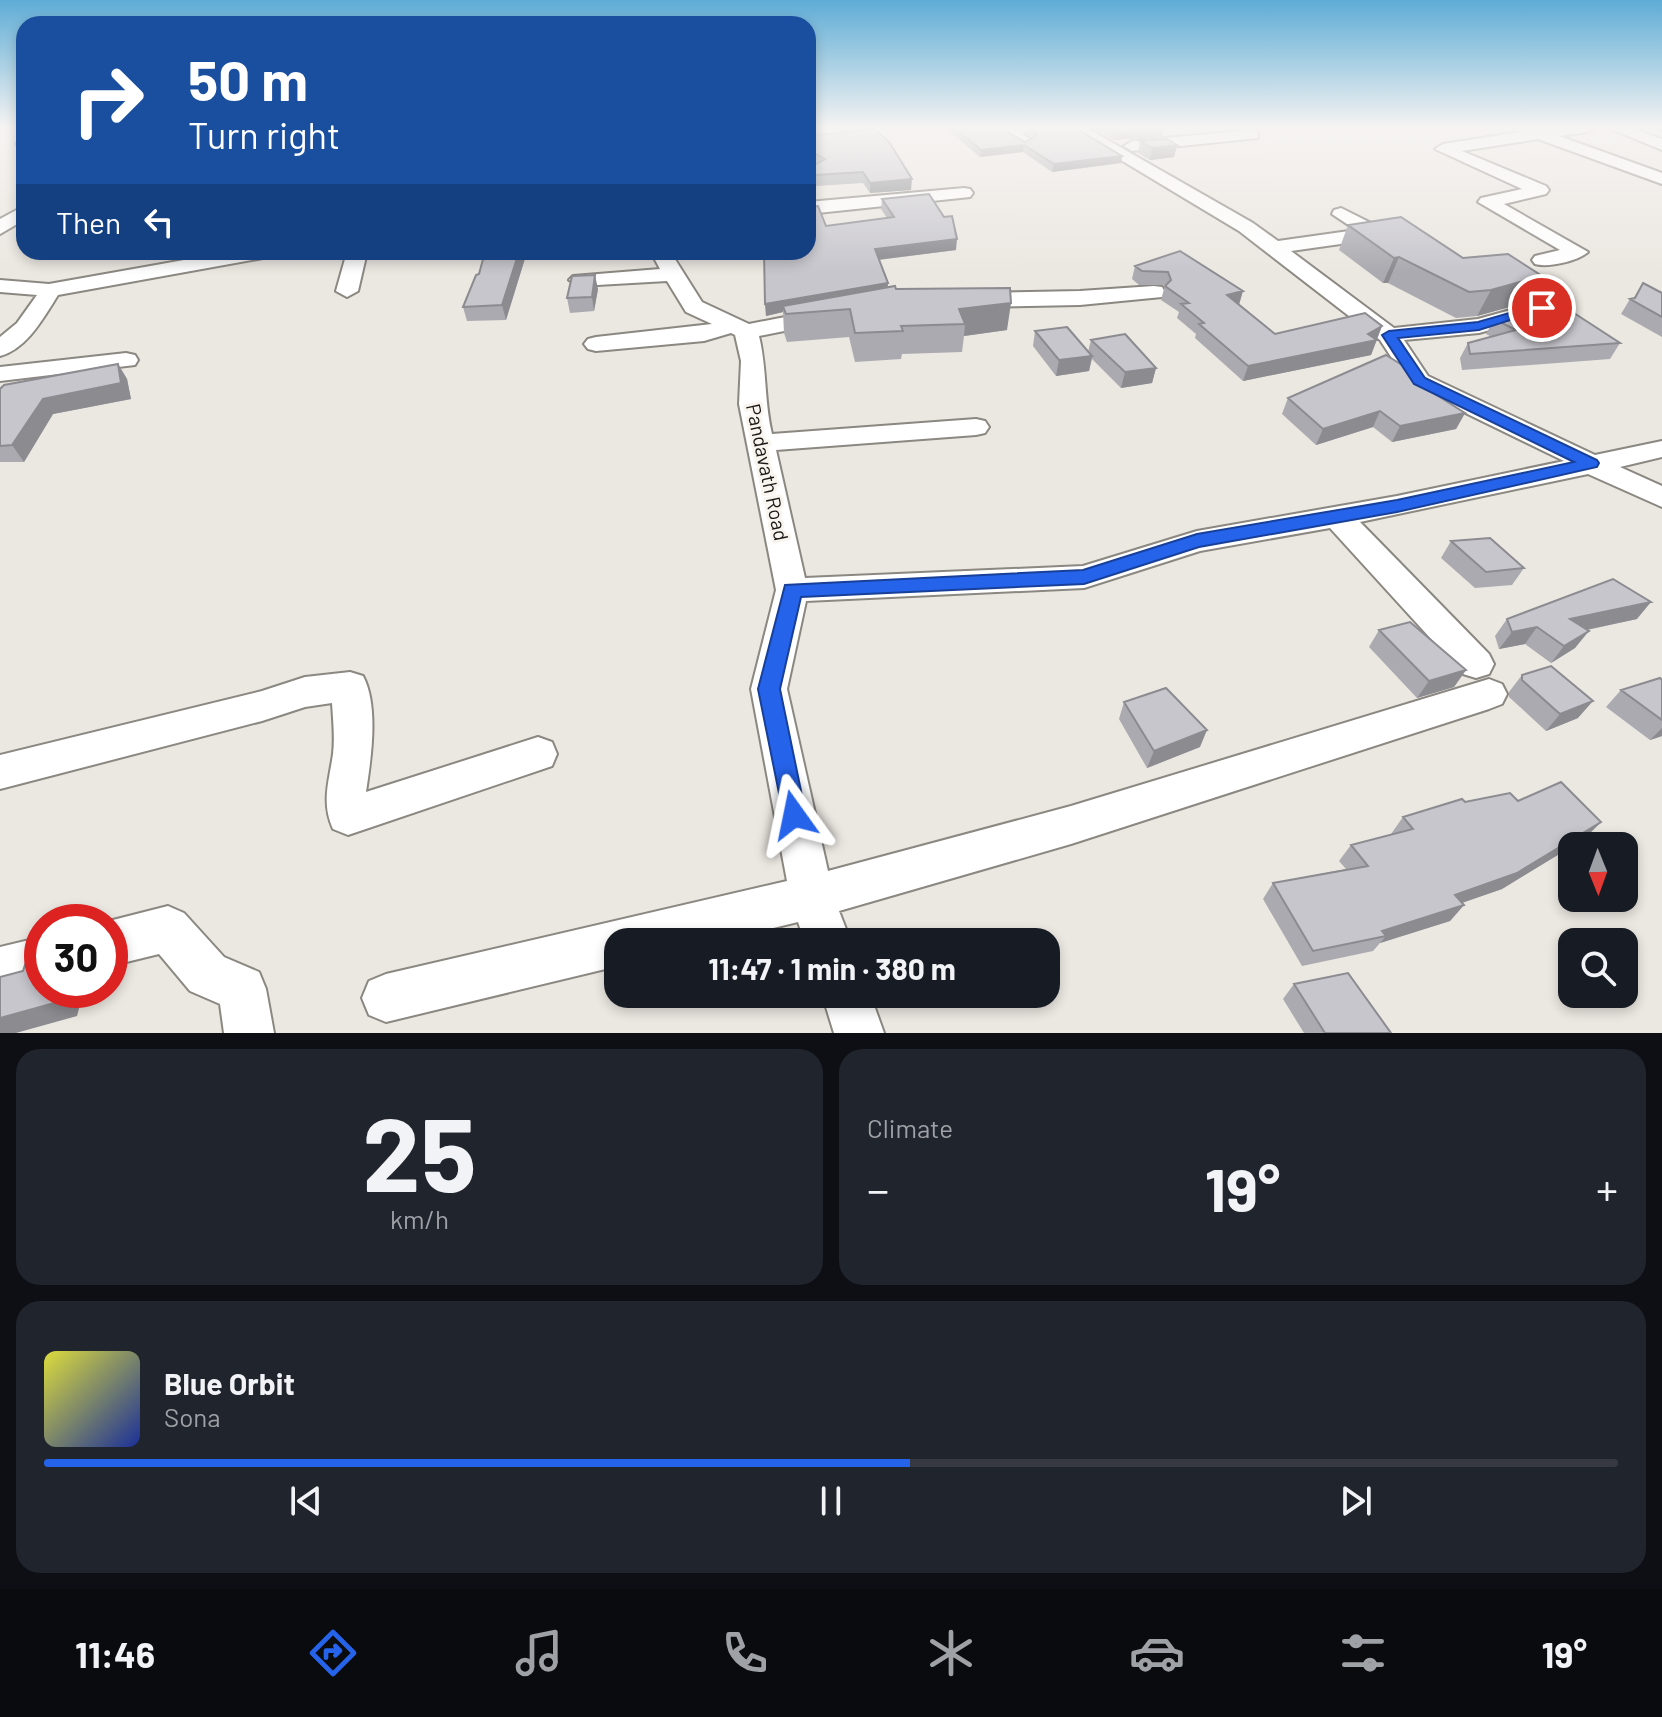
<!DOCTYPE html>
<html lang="en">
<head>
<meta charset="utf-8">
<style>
  :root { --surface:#171b24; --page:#20242c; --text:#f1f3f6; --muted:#9ea1a6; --line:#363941; --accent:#2563eb }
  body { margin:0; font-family:Barlow,sans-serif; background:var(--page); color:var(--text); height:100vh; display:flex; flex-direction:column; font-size:30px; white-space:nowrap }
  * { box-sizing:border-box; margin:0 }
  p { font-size:26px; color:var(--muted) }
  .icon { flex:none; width:44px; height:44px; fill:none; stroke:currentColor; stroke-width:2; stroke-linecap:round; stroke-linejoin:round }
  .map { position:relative; height:1033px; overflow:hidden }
  .side { display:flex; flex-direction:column; gap:16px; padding:16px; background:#0d0f14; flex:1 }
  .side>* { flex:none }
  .guide { position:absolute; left:16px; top:16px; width:800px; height:244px; border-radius:24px; box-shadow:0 4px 12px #0003; background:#1a4fa0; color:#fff; overflow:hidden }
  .needle { width:52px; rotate:179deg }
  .tools { position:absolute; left:1558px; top:832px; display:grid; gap:16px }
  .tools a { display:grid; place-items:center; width:80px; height:80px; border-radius:16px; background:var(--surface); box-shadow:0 4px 12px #0003; font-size:40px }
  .speed { position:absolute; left:24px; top:904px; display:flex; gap:16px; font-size:40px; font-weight:700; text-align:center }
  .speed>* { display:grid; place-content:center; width:104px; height:104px; border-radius:50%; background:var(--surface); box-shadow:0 4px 12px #0003; line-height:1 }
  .speed .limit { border:12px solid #d22; background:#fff; color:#111 }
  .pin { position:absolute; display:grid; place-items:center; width:68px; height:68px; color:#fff; margin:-34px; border:4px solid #fff; border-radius:50%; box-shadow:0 2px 8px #0007 }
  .me { position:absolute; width:88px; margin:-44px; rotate:348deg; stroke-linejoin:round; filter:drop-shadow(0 0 6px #0008) }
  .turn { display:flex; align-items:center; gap:28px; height:168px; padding:0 40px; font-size:36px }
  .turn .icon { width:104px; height:104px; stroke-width:2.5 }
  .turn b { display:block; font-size:56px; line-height:68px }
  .then { display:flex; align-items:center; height:76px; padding:0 40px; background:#0003; gap:16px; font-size:30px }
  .big { font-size:60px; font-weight:700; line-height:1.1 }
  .side .card { flex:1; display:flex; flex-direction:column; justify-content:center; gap:12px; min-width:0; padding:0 28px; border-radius:24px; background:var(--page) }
  .side .dial { align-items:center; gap:0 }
  .dial b { font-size:104px; line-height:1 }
  .song { display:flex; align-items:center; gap:24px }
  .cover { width:96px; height:96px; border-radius:12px; background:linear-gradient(135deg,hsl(60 70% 55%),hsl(230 70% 35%)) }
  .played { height:8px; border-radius:4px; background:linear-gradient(90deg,var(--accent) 55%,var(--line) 55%) }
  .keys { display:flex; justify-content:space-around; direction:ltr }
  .heat { display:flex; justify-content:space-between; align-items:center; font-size:44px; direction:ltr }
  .side .tiles { flex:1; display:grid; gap:16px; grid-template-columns:1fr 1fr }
  .card:last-child { grid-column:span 2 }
  .trip { position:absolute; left:604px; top:928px; width:456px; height:80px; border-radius:24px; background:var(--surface); box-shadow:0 4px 12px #0003; font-weight:700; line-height:80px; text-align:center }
  .dock { display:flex; height:128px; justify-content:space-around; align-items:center; background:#090b0e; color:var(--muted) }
  .dock .icon { width:56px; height:56px }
  .dock .selected { color:var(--accent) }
  .dock b { font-size:36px; color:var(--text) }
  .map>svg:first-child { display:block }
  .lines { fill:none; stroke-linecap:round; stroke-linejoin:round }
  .stream { stroke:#2f9fba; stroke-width:5 }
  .minor-casing { stroke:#8b8781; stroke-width:4 }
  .minor { fill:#fff; fill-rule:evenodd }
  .wall { fill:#abaab0 }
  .shaded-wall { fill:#8b8b90 }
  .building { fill:#c7c6cd; stroke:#8b8b90; stroke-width:2 }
  .route { fill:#2563eb; stroke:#184099; stroke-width:2 }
  .labels { text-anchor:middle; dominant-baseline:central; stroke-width:6; stroke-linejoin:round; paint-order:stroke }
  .street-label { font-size:20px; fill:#1a1816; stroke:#f9f4ee }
</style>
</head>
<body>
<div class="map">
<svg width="1662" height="1033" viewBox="0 0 1662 1033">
  <rect width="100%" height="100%" fill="#ebe7e1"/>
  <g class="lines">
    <path class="stream" d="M 1653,127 L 1662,130"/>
    <g class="minor-casing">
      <path id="minor" d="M 1003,127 L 1042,127 L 1022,133 L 1033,142 L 1025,147 L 1000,134 L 998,131 Z
        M 1066,127 L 1085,127 L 1253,223 L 1278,241 L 1356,230 L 1332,214 L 1334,210 L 1341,208 L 1383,229 L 1386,233 L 1376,239 L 1291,251 L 1394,328 L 1478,319 L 1532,304 L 1540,306 L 1543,311 L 1540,316 L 1479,333 L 1404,340 L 1428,376 L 1595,455 L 1662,441 L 1662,457 L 1620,467 L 1662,486 L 1662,507 L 1588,474 L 1360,522 L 1489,654 L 1494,664 L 1489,674 L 1476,678 L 1463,674 L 1330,528 L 1200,551 L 1084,588 L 806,601 L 787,689 L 828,871 L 1071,806 L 1489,679 L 1502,684 L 1507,694 L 1502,704 L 1489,709 L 1071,844 L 839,911 L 851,942 L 805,942 L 798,922 L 715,942 L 618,942 L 618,966 L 386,1022 L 369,1015 L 362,998 L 369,981 L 386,974 L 787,881 L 751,689 L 776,590 L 739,404 L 741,361 L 735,335 L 731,333 L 704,341 L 596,351 L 588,349 L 584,344 L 588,339 L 596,337 L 712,324 L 686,312 L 667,281 L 580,286 L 569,280 L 573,276 L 660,269 L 653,256 L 655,252 L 675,252 L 673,256 L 702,302 L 749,324 L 821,310 L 829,312 L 832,317 L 829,322 L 759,336 C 767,368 764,401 772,434 L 976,419 L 985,421 L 989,427 L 985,433 L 976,435 L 776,450 L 805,578 L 1083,566 L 1197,531 L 1397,496 L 1564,461 L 1410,386 L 1380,340 L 1239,231 Z
        M 1513,127 L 1597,127 L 1589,132 L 1559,136 L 1662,173 L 1662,184 L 1538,139 L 1462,151 L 1546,186 L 1549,190 L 1546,194 L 1504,204 L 1588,252 C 1578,261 1548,268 1535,264 L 1532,260 L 1535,256 L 1560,250 L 1478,202 L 1481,198 L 1522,189 L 1435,149 L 1443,144 L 1520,132 Z
        M 1606,127 L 1628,127 L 1662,139 L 1662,150 Z
        M 1252,130 L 1258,132 L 1258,138 L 1132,151 L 1124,146 L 1132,141 Z
        M 24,138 L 24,149 L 18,147 L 16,143 Z
        M 964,188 L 970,189 L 973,193 L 970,197 L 808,214 L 808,202 Z
        M 24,206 L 24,220 L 0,234 L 0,219 Z
        M 229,252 L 273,252 L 263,258 L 58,295 C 44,317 27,349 0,356 L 0,337 L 17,323 L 37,295 L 0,292 L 0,280 L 49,284 Z
        M 347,252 L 367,252 L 358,291 L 347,297 L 336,291 Z
        M 1154,286 L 1162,287 L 1165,292 L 1162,297 L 1080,305 L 972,307 L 961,300 L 972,293 L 1080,291 Z
        M 126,353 L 135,355 L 138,360 L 135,365 L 0,381 L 0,367 Z
        M 350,672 L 363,676 C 379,706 371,759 366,792 L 538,737 L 552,742 L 557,754 L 552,766 L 348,835 L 333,829 C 321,802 329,782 333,754 C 335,738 333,720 332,703 L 305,707 L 262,721 L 0,789 L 0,755 L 262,691 L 305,677 Z
        M 168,906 L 184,913 L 224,957 L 259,972 L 266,989 L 274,1033 L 224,1033 L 220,1004 L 190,991 L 159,954 L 110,966 L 110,922 L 105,922 Z
        M 42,937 L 42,983 L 0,993 L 0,947 Z
        M 822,994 L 870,994 L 884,1033 L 834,1033 Z"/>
    </g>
    <use href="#minor" class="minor"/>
  </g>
  <path class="wall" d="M 944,127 L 999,127 L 998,128 L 1025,142 L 1032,138 L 1028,134 L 1029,127 L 1122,156 L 1121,163 L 1052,172 L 1023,152 L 980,157 Z
    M 1091,127 L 1161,127 L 1164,129 L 1162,136 L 1114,140 Z
    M 808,136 L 911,190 L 870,193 L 863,183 L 816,186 L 811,178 L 811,167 L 816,164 L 812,162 Z
    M 1140,141 L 1177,145 L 1174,157 L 1150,160 L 1138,153 Z
    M 882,199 L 956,250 L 879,260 L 888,283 L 887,287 L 896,289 L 1007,330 L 964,336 L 962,352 L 902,354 L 901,359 L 855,362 L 849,337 L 787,342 L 784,333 L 783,312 L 766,316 L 764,254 L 758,254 L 757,252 L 808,252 L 826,226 L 887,218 L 881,209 Z
    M 1348,225 L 1528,302 L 1477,316 L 1456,318 L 1388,283 L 1383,283 L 1339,250 Z
    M 1180,251 L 1239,304 L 1275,334 L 1382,326 L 1371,355 L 1243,381 L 1195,338 L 1196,334 L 1177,318 L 1179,312 L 1161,300 L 1165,285 L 1139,285 L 1132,279 L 1135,266 Z
    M 527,252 L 506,320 L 467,321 L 463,307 L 479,274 Z
    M 1643,283 L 1662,293 L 1662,337 L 1621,314 L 1630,299 L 1633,299 Z
    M 598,289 L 594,311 L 570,313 L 567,298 Z
    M 1494,319 L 1620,343 L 1610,359 L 1462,370 L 1460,358 L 1468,343 L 1492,337 L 1486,334 Z
    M 1035,331 L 1088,352 L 1091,340 L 1156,368 L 1152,383 L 1121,388 L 1092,359 L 1089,371 L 1056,376 L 1033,346 Z
    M 118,364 L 127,379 L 131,399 L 53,414 L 24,462 L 0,462 L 0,389 Z
    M 1426,380 L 1423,386 L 1465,413 L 1456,429 L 1392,442 L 1373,427 L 1316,445 L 1282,414 L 1288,398 Z
    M 1451,541 L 1524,568 L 1512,585 L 1475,588 L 1441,558 Z
    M 1507,619 L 1637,619 L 1587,630 L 1575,648 L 1551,663 L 1525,644 L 1499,649 L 1495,636 Z
    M 1379,630 L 1466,670 L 1454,687 L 1417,698 L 1369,647 Z
    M 1522,675 L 1578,718 L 1546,731 L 1509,697 L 1509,692 Z
    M 1662,680 L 1662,736 L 1650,740 L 1606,707 L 1621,690 Z
    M 1124,702 L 1200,747 L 1147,768 L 1119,719 Z
    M 1518,801 L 1601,822 L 1584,839 L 1502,889 L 1462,903 L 1464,905 L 1450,921 L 1380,943 L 1373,951 L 1302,966 L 1263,899 L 1273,883 L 1346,869 L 1339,861 L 1351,845 L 1392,834 L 1391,834 L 1403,817 L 1465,802 Z
    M 1294,984 L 1391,1033 L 1304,1033 L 1283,999 Z"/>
  <path class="shaded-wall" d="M 1164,129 L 1162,136 L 1114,140 L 1115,132 Z
    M 1024,145 L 1023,152 L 980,157 L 981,150 Z
    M 1177,145 L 1174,157 L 1150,160 L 1152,148 Z
    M 812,152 L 812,162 L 808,165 L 808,154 Z
    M 1122,156 L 1121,163 L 1052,172 L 1054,164 Z
    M 912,179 L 911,190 L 870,193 L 870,183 Z
    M 808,189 L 811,189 L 811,199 L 808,199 Z
    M 957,239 L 956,250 L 875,260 L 875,249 Z
    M 519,252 L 527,252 L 506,320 L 502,305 Z
    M 1399,257 L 1388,283 L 1383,283 L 1394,258 Z
    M 595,275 L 598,289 L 594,311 L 592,297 Z
    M 1542,276 L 1528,302 L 1477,316 L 1491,290 Z
    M 888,283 L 887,294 L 783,306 L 783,312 L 766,316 L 765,304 Z
    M 1243,291 L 1239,305 L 1227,295 Z
    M 1011,303 L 1007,330 L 964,336 L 965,324 L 959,309 Z
    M 1382,326 L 1371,355 L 1243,381 L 1248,366 L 1368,334 Z
    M 1092,356 L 1089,371 L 1056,376 L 1059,360 Z
    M 118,364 L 127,379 L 131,399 L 53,414 L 24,462 L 12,445 L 43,399 Z
    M 1156,368 L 1152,383 L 1121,388 L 1125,372 Z
    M 1380,411 L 1373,427 L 1316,445 L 1323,429 Z
    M 1465,413 L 1456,429 L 1392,442 L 1400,426 Z
    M 1651,602 L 1637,619 L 1557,636 L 1570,619 Z
    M 1537,627 L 1525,644 L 1499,649 L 1512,632 Z
    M 1589,631 L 1575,648 L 1551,663 L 1564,646 Z
    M 1466,670 L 1454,687 L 1417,698 L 1429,681 Z
    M 1593,701 L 1578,718 L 1546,731 L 1560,714 Z
    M 1662,728 L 1662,736 L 1650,740 Z
    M 1207,730 L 1200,747 L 1147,768 L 1154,751 Z
    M 1601,822 L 1584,839 L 1502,889 L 1441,910 L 1455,895 Z
    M 1464,905 L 1450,921 L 1380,943 L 1386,936 L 1382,931 Z
    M 61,990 L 84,990 L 77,1016 L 16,1033 L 0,1033 L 0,1018 Z"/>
  <path class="building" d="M 954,127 L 998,127 L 1025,142 L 1037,135 L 1030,127 L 1074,127 L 1122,156 L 1054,164 L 1024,145 L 981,150 Z
    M 1106,127 L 1161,127 L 1164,129 L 1115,132 Z
    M 875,129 L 889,142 L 912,179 L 870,183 L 863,172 L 816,175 L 811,167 L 825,159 L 812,152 L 808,154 L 808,136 Z
    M 1167,139 L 1177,145 L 1152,148 L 1140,141 Z
    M 929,194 L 944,217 L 952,216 L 957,239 L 875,249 L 888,283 L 765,304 L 764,252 L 808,252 L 808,207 L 818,206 L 826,226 L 894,217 L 882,199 Z
    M 1401,217 L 1463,258 L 1508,254 L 1542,276 L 1491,290 L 1469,292 L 1399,257 L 1394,258 L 1348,225 Z
    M 1180,251 L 1243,291 L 1227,295 L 1275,334 L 1365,313 L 1382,326 L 1368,334 L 1377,340 L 1248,366 L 1199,324 L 1204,323 L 1181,304 L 1189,303 L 1165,286 L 1171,280 L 1168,272 L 1142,271 L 1135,266 Z
    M 485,252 L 519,252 L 502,305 L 463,307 L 476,275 L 479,274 Z
    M 595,275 L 592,297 L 567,298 L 572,276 Z
    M 1643,283 L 1662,293 L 1662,317 L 1630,299 L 1635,298 Z
    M 895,286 L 896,289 L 1010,288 L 1011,303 L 959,309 L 965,324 L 901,326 L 903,331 L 855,333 L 850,309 L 786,314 L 783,306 Z
    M 1557,302 L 1620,343 L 1470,354 L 1468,343 L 1516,330 L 1494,319 Z
    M 1067,327 L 1092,356 L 1059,360 L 1035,331 Z
    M 1125,334 L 1156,368 L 1125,372 L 1091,340 Z
    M 1386,355 L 1426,380 L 1416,382 L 1465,413 L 1400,426 L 1380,411 L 1323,429 L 1288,398 Z
    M 118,364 L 121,383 L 43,399 L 12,445 L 0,446 L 0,389 L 4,385 Z
    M 1490,538 L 1524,568 L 1486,572 L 1451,541 Z
    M 1613,579 L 1651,602 L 1570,619 L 1589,631 L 1564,646 L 1537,627 L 1512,632 L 1507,619 Z
    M 1410,622 L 1466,670 L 1429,681 L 1379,630 Z
    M 1551,666 L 1593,701 L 1560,714 L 1522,680 L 1522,675 Z
    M 1660,678 L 1662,680 L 1662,720 L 1621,690 Z
    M 1166,688 L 1207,730 L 1154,751 L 1124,702 Z
    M 1561,782 L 1601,822 L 1517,873 L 1455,895 L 1464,905 L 1382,931 L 1386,936 L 1313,951 L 1273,883 L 1368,866 L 1351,845 L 1413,829 L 1403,817 L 1462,799 L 1465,802 L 1510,793 L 1518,801 Z
    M 42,958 L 42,990 L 61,990 L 58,1002 L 0,1018 L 0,977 L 23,971 L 26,962 Z
    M 1348,973 L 1391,1033 L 1325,1033 L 1294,984 Z"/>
  <linearGradient id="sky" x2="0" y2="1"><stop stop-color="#5eacd6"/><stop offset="0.47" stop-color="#f6f4f2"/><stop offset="1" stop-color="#f6f4f2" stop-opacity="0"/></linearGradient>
  <rect width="1662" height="272" fill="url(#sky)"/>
  <path class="route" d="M 1537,305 L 1548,308 L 1479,330 L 1398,338 L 1425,378 L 1597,460 L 1599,463 L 1597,467 L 1397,512 L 1199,547 L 1084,584 L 801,597 L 780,689 L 806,815 L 803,823 L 794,826 L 785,823 L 758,689 L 785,585 L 1083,570 L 1197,534 L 1397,500 L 1574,462 L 1414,384 L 1382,335 L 1389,331 L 1478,322 Z"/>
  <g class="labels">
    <g class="street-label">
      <text transform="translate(768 472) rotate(78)">Pandavath Road</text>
    </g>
  </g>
</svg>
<div class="tools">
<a><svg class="needle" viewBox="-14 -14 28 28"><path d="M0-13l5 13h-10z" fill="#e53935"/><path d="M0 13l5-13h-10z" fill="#9ea1a6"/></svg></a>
<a><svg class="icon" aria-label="search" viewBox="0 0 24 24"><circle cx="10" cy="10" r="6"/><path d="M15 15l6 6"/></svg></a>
</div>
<div class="speed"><div class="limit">30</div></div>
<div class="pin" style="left:1542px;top:308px;background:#d93025"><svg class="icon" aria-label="arrive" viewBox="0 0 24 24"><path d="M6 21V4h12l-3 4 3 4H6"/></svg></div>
<svg class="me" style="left:794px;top:815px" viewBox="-20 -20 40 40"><path d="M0-17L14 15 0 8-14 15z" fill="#2563eb" stroke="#fff" stroke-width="4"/></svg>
<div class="trip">11:47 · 1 min · 380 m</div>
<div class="guide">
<div class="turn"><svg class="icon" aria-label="right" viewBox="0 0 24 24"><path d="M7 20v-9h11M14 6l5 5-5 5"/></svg><div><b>50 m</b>Turn right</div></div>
<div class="then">Then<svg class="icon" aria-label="left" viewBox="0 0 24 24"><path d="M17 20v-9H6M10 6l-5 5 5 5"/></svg></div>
</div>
</div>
<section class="side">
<div class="tiles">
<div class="card dial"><b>25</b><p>km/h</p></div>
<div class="card"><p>Climate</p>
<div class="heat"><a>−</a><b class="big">19°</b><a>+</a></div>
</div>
<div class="card">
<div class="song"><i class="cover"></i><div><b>Blue Orbit</b><p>Sona</p></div></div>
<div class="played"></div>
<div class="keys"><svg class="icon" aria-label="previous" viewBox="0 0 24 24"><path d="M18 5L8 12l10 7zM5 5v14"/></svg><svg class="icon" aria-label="pause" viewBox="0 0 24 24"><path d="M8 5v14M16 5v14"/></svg><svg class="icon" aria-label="next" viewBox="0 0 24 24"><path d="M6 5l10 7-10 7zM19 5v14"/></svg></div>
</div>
</div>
</section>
<nav class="dock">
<b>11:46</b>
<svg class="icon selected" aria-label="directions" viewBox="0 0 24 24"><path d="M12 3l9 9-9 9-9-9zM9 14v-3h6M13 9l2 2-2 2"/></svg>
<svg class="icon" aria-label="music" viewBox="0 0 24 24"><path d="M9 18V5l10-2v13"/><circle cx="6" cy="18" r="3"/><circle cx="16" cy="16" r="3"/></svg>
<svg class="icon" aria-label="phone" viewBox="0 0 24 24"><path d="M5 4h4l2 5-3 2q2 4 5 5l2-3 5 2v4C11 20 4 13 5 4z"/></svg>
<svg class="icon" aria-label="climate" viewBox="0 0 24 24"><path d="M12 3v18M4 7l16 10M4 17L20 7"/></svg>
<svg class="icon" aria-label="car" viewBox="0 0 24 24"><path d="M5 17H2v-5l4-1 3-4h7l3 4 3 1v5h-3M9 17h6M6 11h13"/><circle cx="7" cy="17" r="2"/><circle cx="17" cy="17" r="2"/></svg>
<svg class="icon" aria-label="filters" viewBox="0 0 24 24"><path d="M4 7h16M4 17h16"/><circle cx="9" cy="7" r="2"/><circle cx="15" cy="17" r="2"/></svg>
<b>19°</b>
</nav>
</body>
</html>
